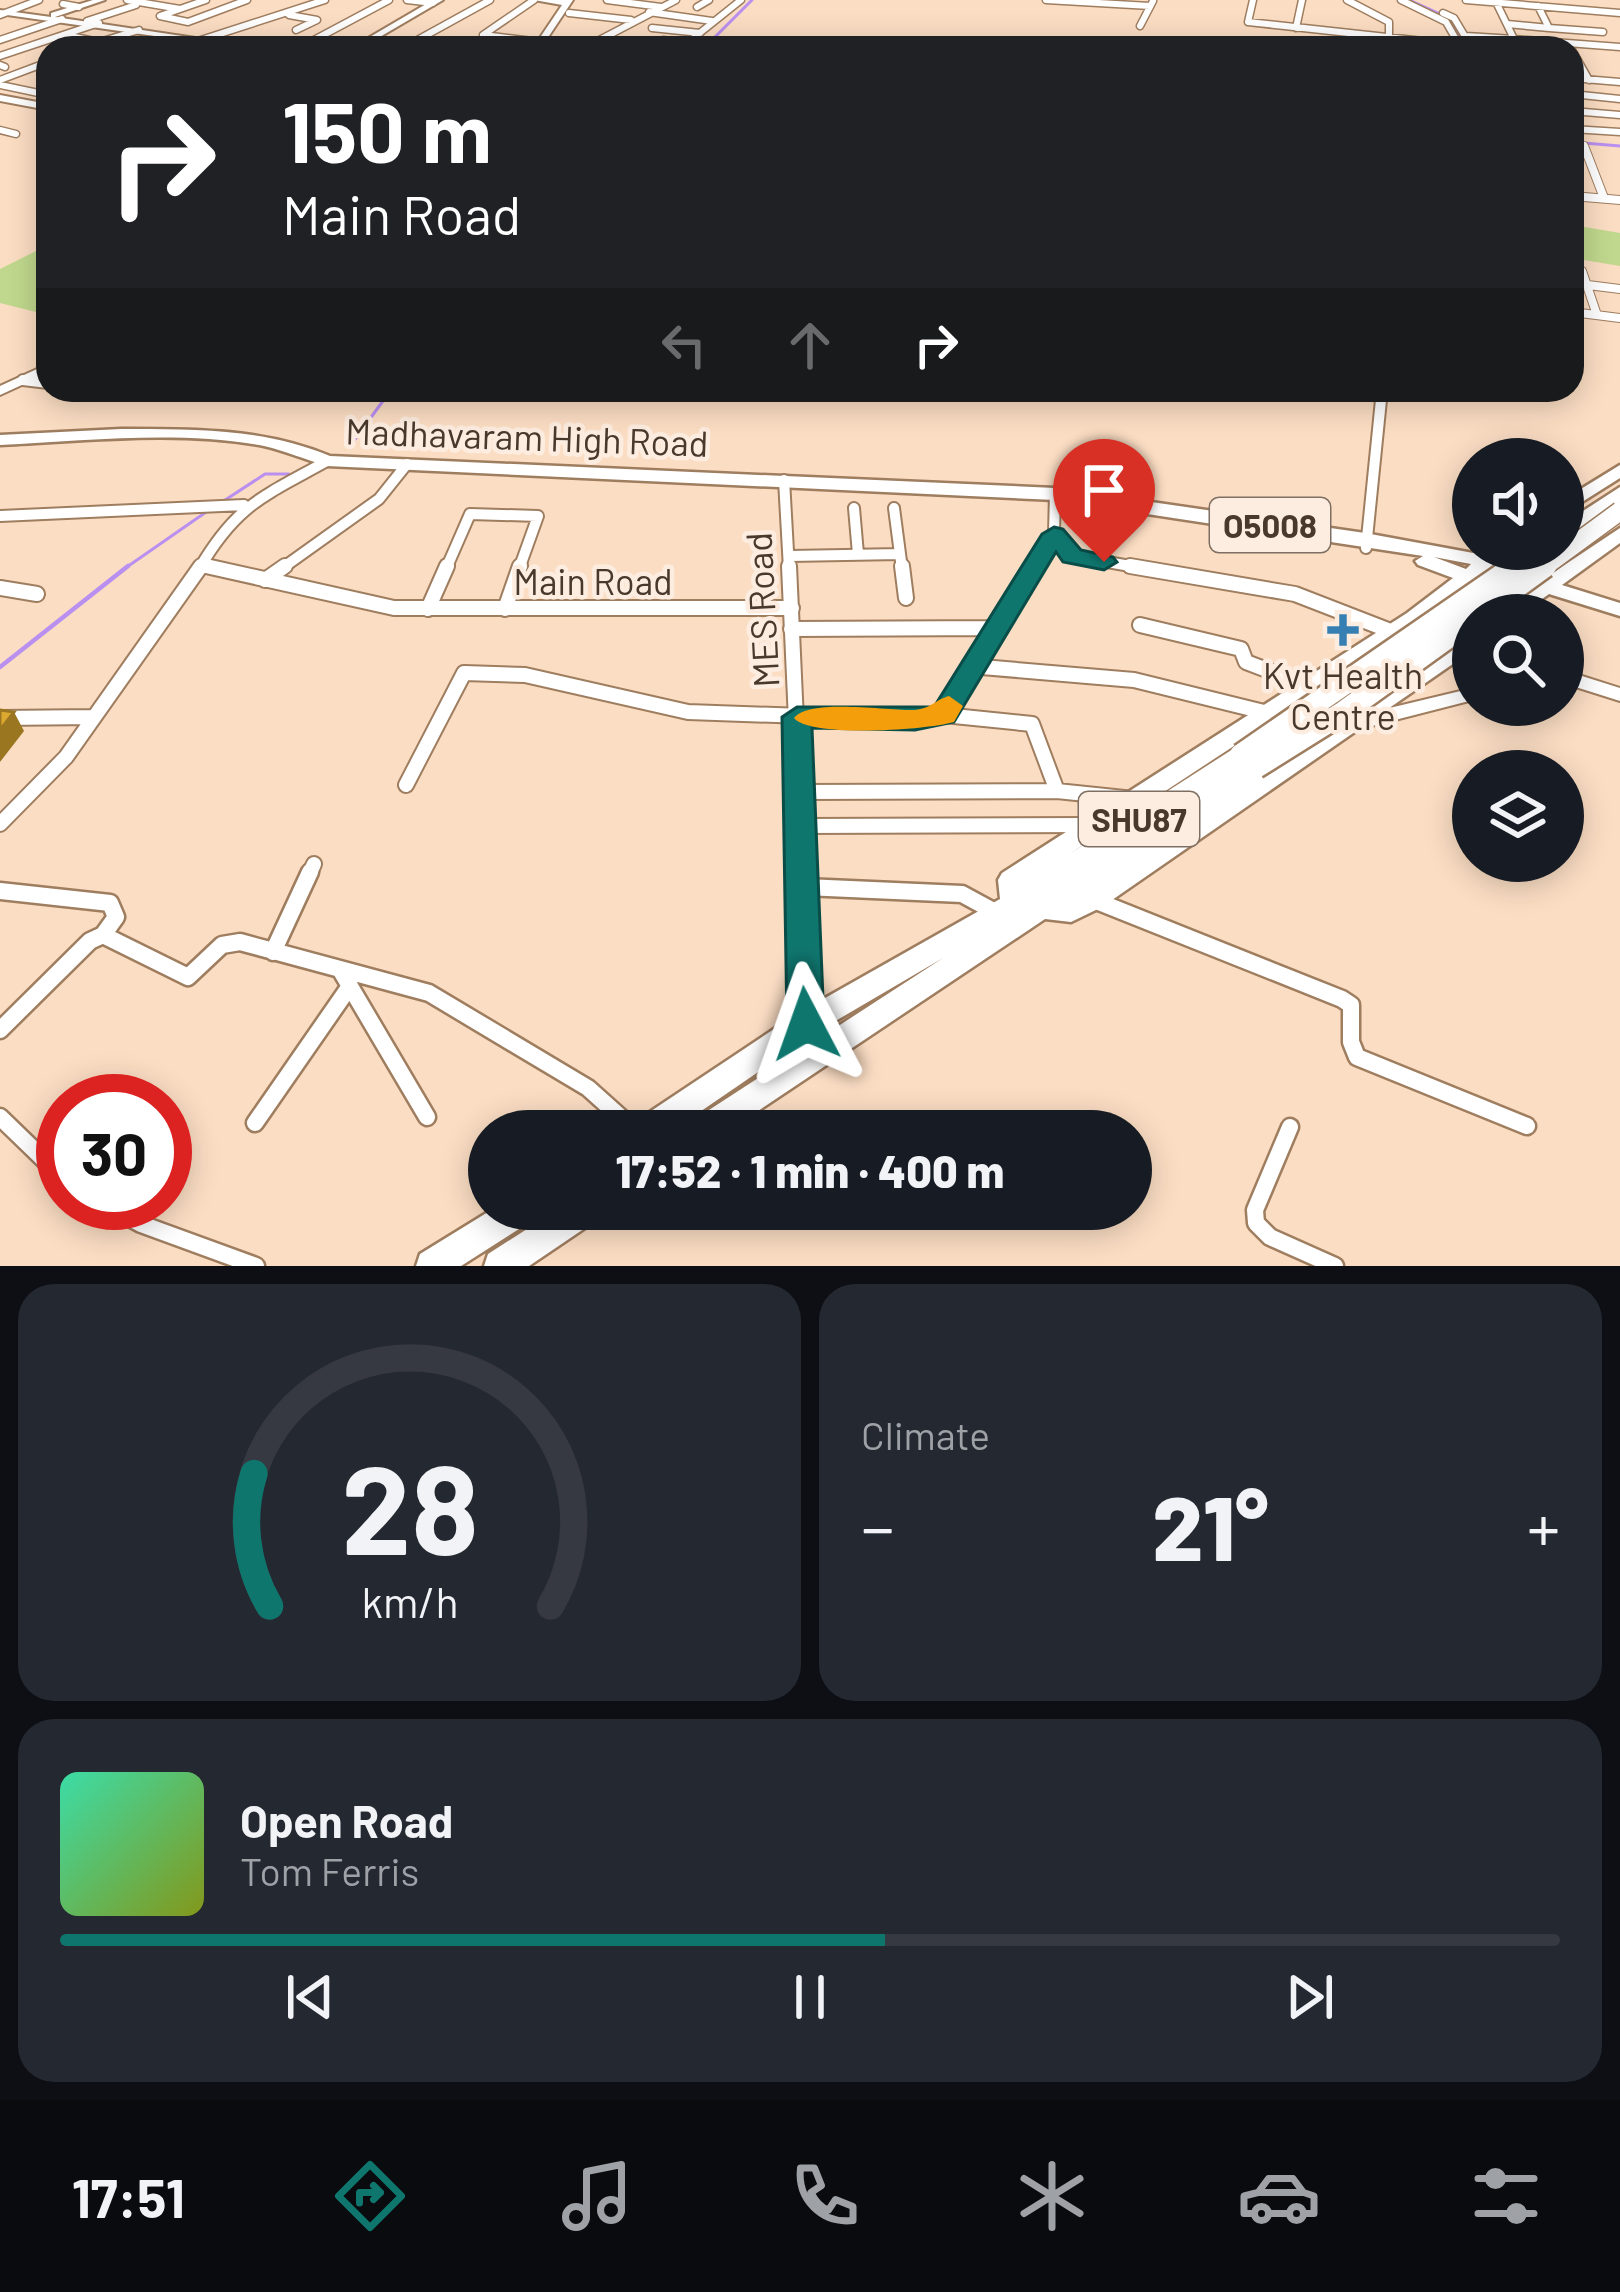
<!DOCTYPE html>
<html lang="en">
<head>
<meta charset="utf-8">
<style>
  :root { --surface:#171b24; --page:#242831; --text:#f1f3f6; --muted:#9ea1a6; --line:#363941; --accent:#0f766e }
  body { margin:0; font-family:Barlow,sans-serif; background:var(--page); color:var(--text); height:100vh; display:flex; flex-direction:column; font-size:45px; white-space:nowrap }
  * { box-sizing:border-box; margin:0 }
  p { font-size:39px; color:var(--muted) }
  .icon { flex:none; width:66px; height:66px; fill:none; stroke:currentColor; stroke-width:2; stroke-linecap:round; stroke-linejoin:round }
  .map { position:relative; height:1266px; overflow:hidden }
  .sheet { display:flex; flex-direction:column; gap:18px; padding:18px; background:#0d0f14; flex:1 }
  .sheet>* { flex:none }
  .hud { position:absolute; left:36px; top:36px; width:1548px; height:366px; border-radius:36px; box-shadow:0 6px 30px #0003; background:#202124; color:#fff; overflow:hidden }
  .fabs { position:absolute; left:1452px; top:438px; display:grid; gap:24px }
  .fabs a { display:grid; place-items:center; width:132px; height:132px; border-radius:50%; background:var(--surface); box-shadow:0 6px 30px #0003; font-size:60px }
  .speed { position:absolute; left:36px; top:1074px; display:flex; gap:24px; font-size:60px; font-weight:700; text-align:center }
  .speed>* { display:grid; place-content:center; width:156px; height:156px; border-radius:50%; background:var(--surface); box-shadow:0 6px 30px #0003; line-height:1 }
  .speed .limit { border:18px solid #d22; background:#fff; color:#111 }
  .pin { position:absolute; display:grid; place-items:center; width:102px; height:102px; color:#fff; margin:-123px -51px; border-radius:50% 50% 50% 0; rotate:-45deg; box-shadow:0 0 12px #0007 }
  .pin .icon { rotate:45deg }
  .me { position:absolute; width:132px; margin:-66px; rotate:356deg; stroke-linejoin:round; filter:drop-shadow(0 0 9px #0008) }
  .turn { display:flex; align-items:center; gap:42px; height:252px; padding:0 48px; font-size:54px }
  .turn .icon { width:156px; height:156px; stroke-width:2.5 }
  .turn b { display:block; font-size:84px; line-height:102px }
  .lanes { display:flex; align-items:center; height:114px; padding:0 48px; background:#0003; justify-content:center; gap:60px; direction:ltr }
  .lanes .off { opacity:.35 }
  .big { font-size:90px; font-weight:800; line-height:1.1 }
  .sheet .card { flex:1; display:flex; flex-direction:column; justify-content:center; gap:18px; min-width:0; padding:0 42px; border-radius:36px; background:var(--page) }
  .sheet .dial { align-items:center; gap:0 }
  .dial svg { height:312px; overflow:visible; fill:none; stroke:var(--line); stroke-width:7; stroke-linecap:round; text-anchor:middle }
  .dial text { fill:var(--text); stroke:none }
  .song { display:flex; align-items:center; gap:36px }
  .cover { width:144px; height:144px; border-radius:18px; background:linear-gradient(135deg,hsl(160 70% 55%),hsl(70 70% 35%)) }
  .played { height:12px; border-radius:6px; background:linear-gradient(90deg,var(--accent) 55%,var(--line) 55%) }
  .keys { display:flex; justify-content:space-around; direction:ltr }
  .heat { display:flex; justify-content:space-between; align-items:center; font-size:66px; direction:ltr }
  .sheet .tiles { flex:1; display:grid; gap:18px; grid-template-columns:1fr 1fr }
  .card:last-child { grid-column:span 2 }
  .trip { position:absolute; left:468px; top:1110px; width:684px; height:120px; border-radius:60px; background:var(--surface); box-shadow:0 6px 30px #0003; font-weight:800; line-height:120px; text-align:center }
  .dock { display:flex; height:192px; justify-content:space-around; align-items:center; background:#090b0e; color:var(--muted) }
  .dock .icon { width:84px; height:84px }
  .dock .selected { color:var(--accent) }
  .dock b { font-size:54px; color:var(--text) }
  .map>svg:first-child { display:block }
  .green { fill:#c0d88d }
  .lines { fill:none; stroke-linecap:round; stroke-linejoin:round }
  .stream-far1 { stroke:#b98ff0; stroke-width:3 }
  .stream { stroke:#b98ff0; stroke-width:4.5 }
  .street-far4-casing { stroke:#9f7d5f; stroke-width:9 }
  .street-far3-casing { stroke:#9f7d5f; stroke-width:10 }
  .street-far2-casing { stroke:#9f7d5f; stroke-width:14 }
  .street-far1-casing { stroke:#9f7d5f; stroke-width:18 }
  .street-casing { stroke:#9f7d5f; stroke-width:21 }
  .secondary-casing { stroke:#9f7d5f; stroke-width:4 }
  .primary-casing { stroke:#9f7d5f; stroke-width:5 }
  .street-far4 { stroke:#fff; stroke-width:6 }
  .street-far3 { stroke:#fff; stroke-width:8 }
  .street-far2 { stroke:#fff; stroke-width:10 }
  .street-far1 { stroke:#fff; stroke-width:14 }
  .street { stroke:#fff; stroke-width:16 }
  .secondary { fill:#fff; fill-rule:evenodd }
  .primary { fill:#fff; fill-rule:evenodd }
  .primary-bridge-far1-casing { stroke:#9f7d5f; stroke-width:21; stroke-linecap:butt }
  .primary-bridge-casing { stroke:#9f7d5f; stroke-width:27; stroke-linecap:butt }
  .primary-bridge-far1 { stroke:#fff; stroke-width:18 }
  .primary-bridge { stroke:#fff; stroke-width:22 }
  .shaded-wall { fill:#9b7621 }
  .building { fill:#dda82f; stroke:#9b7621; stroke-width:3 }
  .route { fill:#0f766e; stroke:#0a4d48; stroke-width:3 }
  .slow { fill:#f59e0b }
  .poi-dot { fill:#367fb3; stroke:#fdede0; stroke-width:4.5 }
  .labels { text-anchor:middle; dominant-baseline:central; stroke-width:9; stroke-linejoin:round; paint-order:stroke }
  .shield { fill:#fdede0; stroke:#7e6f62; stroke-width:3 }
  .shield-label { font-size:33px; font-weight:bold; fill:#48392c }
  .street-label { font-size:36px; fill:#48392c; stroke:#fdede0 }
  .poi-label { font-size:36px; fill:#48392c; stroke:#fdede0 }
</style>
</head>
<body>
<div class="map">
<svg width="1620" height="1266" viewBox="0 0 1620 1266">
  <rect width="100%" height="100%" fill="#fbddc3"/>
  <path class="green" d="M 1579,226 L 1620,233 L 1620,266 L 1572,258 L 1572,230 Z
    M 48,245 L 48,315 L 0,303 L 0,269 Z"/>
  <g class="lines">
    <path class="stream-far1" d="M 1409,0 L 1449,18 L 1467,48
      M 704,48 L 752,0
      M 1572,142 L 1620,146
      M 350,446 L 391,390
      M 219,504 L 265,474 L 289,474
      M 124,569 L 209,510"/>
    <path class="stream" d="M 0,667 L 128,566"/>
    <g class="street-far4-casing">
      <path id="street-far4" d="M 127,0 L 180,9 L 206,0
        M 407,0 L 433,3
        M 534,0 L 483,35 L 541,42
        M 607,0 L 661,7
        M 1046,0 L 1150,6
        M 1253,0 L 1248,22 L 1460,45
        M 1347,0 L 1389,22 L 1389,38
        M 1401,0 L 1446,22 L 1461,48
        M 1466,0 L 1620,13
        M 63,4 L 79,7
        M 1538,6 L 1549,28 L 1603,32
        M 697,7 L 709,0
        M 180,9 L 160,16 L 188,22 L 247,0
        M 649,12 L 712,21
        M 569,13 L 631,20
        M 1443,13 L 1454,18 L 1472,48
        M 0,15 L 39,0
        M 289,15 L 317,20 L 296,30
        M 87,21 L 136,5
        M 1507,24 L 1549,28
        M 1140,26 L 1153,1
        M 652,28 L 700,33
        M 1296,28 L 1302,0
        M 65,35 L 128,48
        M 1466,36 L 1514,39 L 1496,2
        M 1514,39 L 1620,47
        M 0,40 L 62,19
        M 106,40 L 139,30
        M 663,40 L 688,43
        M 550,41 L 604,48
        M 588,46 L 676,0
        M 176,48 L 325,0
        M 299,48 L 389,0
        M 403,48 L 490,0
        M 681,48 L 741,0
        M 1572,50 L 1589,80
        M 0,56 L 99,23
        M 0,65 L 5,67
        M 1572,78 L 1620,82
        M 0,80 L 40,65
        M 0,85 L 48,95
        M 1572,94 L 1620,99
        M 1572,111 L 1620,115
        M 1572,129 L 1620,132
        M 0,130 L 16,134"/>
    </g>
    <g class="street-far3-casing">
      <path id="street-far3" d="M 1584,146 L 1604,198
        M 1572,196 L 1620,200
        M 1572,207 L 1578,217
        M 1582,271 L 1597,315
        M 1572,283 L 1620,289
        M 1572,312 L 1620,318"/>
    </g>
    <g class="street-far2-casing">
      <path id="street-far2" d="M 23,380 L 48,383
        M 111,390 L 155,395
        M 784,480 L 789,569
        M 854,508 L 858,554
        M 894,508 L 902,569
        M 0,516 L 244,505
        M 1054,534 L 1072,556 L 1148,569
        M 1366,548 L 1382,390
        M 790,556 L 900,554
        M 202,565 L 220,569
        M 199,569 C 237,504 264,496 327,461
        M 281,569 L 379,499 L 407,464
        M 446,569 L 470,514 L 538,516 L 519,569
        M 1033,569 L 1054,534 L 1055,494"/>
    </g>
    <g class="street-far1-casing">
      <path id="street-far1" d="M 206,566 L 394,608 L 792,608
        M 789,566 L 803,875
        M 902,566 L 906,598
        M 1130,566 L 1295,594 L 1393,632
        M 265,580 L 285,566
        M 0,588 L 37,594
        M 428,609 L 447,566
        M 505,609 L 520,566
        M 1140,625 L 1241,649 L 1246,662 L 1309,686
        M 791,629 L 995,628
        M 970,666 L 1134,680 L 1268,713
        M 944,715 L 1032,724 L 1057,791
        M 0,718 L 94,717
        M 406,785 L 464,673 L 525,675 L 688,712 L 915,720 L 944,715 L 1035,566
        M 802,792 L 1057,791 L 1134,799
        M 0,824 L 66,757 L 201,566
        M 801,826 L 1090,825
        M 309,875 L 314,864"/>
    </g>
    <g class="street-casing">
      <path id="street" d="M 803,872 L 805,1023
        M 805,887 L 962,894 L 997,913
        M 0,891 L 110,903 L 116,917 L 103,935 L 188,977 L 222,945 L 240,942 L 429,993 L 588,1088 L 636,1131
        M 1094,900 L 1342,999 L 1351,1005 L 1351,1042 L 1357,1057 L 1527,1126
        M 273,952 L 310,872
        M 341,971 L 427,1117
        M 0,1030 L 90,941 L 103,935
        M 0,1117 L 63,1178
        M 255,1123 L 350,986
        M 1290,1127 L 1255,1210 L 1256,1223 L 1270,1237 L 1335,1266
        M 102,1203 L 141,1224 L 256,1266"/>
    </g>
    <g class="secondary-casing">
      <path id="secondary" d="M 93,0 L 105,0 L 55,17 L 262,48 L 239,48 L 0,14 L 0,10 L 51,17 L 51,13 Z
        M 433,0 L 443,0 L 361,48 L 351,48 Z
        M 534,0 L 573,0 L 541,48 L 533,48 L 562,5 Z
        M 0,95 L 48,104 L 48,110 L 0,101 Z
        M 48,364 L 48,373 L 0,395 L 0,386 Z
        M 1563,670 L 1620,688 L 1620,701 L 1563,683 Z
        M 1473,688 L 1473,700 L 1352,731 L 1345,729 L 1342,724 L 1345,719 L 1352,717 Z"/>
    </g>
    <g class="primary-casing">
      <path id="primary" d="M 121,429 C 192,429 263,428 330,456 L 1055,488 L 1365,533 L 1484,555 L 1492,549 L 1514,549 L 1421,623 L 1068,855 L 1233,749 L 1249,749 L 1253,755 L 1249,761 L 1264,761 L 1266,770 L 1473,633 L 1473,650 L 1102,907 L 1071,922 L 1045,919 L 728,1131 L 688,1131 L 692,1121 L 943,958 L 815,1033 L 672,1131 L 632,1131 L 636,1121 L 795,1015 L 1000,899 L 998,880 L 1002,873 L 1407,613 L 1453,578 L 1418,565 L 1415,561 L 1423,556 L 1055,500 L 327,466 C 306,460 286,451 264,446 C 179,430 86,441 0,445 L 0,435 ZM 1434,557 L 1471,564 L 1466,569 Z
        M 1620,465 L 1620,478 L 1563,514 L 1563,500 Z
        M 1620,487 L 1620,502 L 1563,539 L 1563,524 Z
        M 1620,528 L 1620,543 L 1562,585 L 1620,603 L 1620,616 L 1549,594 L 1520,615 L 1496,615 L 1539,582 Z
        M 493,1209 L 538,1209 L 533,1220 L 461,1266 L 416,1266 L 420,1254 Z
        M 558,1209 L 602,1209 L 597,1220 L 529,1266 L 484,1266 L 488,1254 Z"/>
    </g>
    <use href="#street-far4" class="street-far4"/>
    <use href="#street-far3" class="street-far3"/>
    <use href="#street-far2" class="street-far2"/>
    <use href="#street-far1" class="street-far1"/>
    <use href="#street" class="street"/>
    <use href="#secondary" class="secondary"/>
    <use href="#primary" class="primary"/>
    <g class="primary-bridge-far1-casing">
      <path id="primary-bridge-far1" d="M 1511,569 L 1540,549
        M 1541,569 L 1620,511"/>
    </g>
    <g class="primary-bridge-casing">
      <path id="primary-bridge" d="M 1478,615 L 1545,566
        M 1241,755 L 1515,566
        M 1256,767 L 1344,712 L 1473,619"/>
    </g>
    <use href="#primary-bridge-far1" class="primary-bridge-far1"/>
    <use href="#primary-bridge" class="primary-bridge"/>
  </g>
  <path class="shaded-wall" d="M 14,712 L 24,731 L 0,762 L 0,730 Z"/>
  <path class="building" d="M 0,710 L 14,712 L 0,730 Z"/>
  <path class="route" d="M 1054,527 L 1063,529 L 1081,550 L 1113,557 L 1117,562 L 1104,570 L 1063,562 L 1056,552 L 954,722 L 915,730 L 812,728 L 824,1024 L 818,1035 L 806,1040 L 793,1035 L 787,1024 L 782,717 L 797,707 L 934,707 L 1042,534 Z"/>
  <path class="slow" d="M 949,696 L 963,706 L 954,722 C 927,730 810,738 794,718 C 809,698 888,711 915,710 C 932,708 935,700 949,696 Z"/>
  <path class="poi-dot" d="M1337 612h12v12h12v12h-12v12h-12v-12h-12v-12h12z"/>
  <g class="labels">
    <g class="shield">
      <rect x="1210" y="498" width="120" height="54" rx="9"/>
      <rect x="1079" y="792" width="120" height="54" rx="9"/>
    </g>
    <g class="shield-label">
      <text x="1270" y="525">O5008</text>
      <text x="1139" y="819">SHU87</text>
    </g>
    <g class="street-label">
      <text transform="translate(527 436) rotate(2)">Madhavaram High Road</text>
      <text x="593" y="580">Main Road</text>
      <text transform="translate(761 610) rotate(-93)">MES Road</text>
    </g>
    <g class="poi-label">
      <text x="1343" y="674">Kvt Health<tspan x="1343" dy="41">Centre</tspan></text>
    </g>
  </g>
</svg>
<div class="fabs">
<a><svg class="icon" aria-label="sound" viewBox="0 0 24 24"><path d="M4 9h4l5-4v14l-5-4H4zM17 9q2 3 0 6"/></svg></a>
<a><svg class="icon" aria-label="search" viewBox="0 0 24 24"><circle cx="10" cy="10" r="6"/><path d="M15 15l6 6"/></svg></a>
<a><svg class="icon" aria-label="layers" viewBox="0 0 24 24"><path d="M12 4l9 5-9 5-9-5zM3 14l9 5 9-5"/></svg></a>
</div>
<div class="speed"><div class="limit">30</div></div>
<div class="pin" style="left:1104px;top:562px;background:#d93025"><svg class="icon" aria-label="arrive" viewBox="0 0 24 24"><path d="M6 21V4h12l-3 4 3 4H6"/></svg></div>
<svg class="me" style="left:806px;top:1024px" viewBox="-20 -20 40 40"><path d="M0-17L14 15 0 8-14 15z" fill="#0f766e" stroke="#fff" stroke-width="4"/></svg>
<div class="trip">17:52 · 1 min · 400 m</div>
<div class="hud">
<div class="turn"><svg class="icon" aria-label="right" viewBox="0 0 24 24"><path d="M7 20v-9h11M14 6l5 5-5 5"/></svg><div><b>150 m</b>Main Road</div></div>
<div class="lanes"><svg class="icon off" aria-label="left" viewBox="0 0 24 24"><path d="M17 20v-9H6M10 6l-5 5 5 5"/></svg><svg class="icon off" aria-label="ahead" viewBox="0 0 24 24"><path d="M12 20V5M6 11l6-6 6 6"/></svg><svg class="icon" aria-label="right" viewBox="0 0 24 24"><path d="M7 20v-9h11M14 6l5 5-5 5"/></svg></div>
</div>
</div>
<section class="sheet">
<div class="tiles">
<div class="card dial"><svg viewBox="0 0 100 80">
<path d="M14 69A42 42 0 1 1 86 69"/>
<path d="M14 69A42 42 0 0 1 10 35" stroke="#0f766e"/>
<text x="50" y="56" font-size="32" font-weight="700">28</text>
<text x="50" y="72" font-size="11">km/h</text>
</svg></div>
<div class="card"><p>Climate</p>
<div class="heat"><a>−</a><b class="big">21°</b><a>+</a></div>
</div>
<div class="card">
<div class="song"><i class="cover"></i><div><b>Open Road</b><p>Tom Ferris</p></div></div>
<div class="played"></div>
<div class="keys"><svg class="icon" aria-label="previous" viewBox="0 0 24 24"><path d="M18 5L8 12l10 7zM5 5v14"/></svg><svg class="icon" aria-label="pause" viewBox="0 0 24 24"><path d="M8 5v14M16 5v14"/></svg><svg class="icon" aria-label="next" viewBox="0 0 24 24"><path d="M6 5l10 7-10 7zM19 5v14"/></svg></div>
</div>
</div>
</section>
<nav class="dock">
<b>17:51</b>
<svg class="icon selected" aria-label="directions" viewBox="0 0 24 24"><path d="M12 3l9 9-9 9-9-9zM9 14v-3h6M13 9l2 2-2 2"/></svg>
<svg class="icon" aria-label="music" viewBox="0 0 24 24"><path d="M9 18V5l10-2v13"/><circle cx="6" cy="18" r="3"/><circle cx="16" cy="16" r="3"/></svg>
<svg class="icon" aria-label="phone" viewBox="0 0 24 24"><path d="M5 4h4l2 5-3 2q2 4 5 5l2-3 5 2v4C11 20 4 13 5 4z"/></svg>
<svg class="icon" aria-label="climate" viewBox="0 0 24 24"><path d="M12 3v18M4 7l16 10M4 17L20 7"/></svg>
<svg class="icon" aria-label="car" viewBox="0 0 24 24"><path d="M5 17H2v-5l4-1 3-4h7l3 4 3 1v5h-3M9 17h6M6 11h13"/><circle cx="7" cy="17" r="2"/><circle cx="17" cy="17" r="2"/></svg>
<svg class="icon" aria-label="filters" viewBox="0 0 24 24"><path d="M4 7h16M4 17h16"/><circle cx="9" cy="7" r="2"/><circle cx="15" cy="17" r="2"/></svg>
</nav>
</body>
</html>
